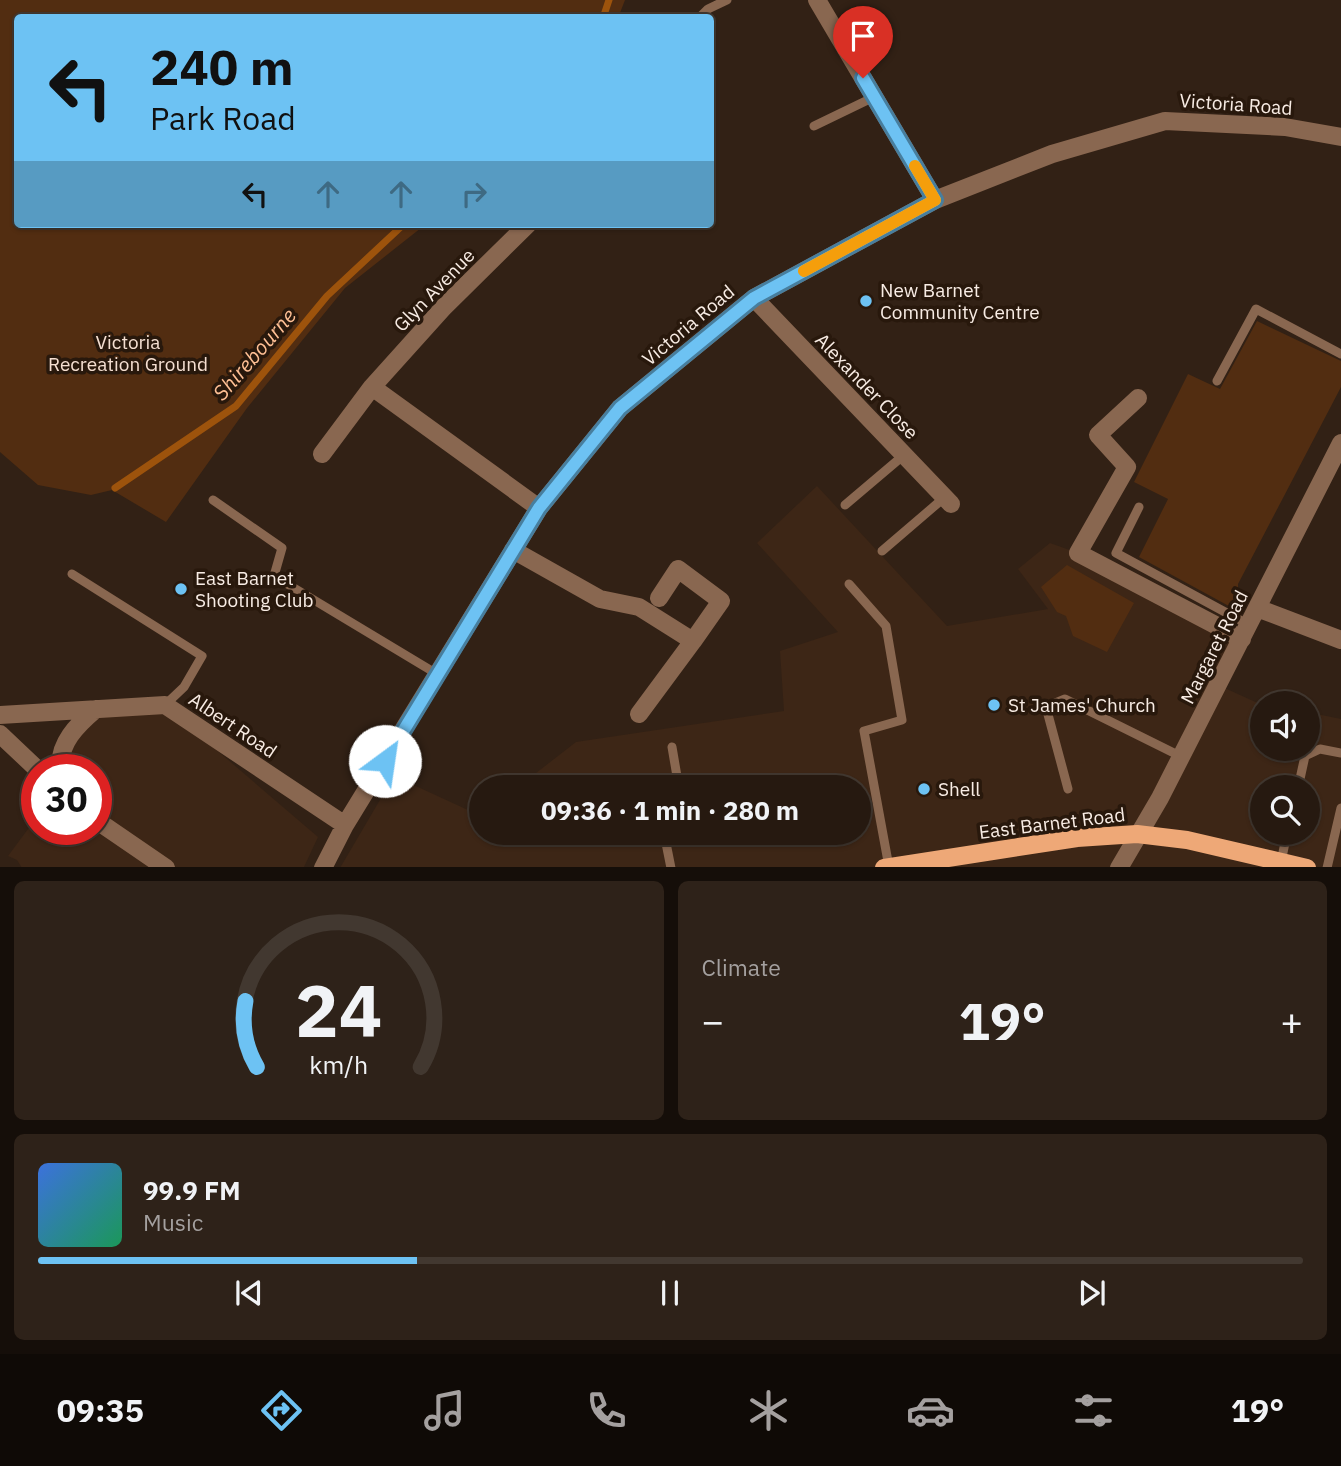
<!DOCTYPE html>
<html lang="en">
<head>
<meta charset="utf-8">
<style>
  :root { --surface:#261910; --page:#2e2219; --text:#f1f3f6; --muted:#a4a09f; --line:#423830; --accent:#6dc2f3 }
  body { margin:0; font-family:"IBM Plex Sans",sans-serif; background:var(--page); color:var(--text); height:100vh; display:flex; flex-direction:column; font-size:26px; white-space:nowrap }
  * { box-sizing:border-box; margin:0 }
  p { font-size:23px; color:var(--muted) }
  .icon { flex:none; width:38px; height:38px; fill:none; stroke:currentColor; stroke-width:2; stroke-linecap:round; stroke-linejoin:round }
  .map { position:relative; height:867px; overflow:hidden }
  .side { display:flex; flex-direction:column; gap:14px; padding:14px; background:#150e09; flex:1 }
  .side>* { flex:none }
  .banner { position:absolute; left:14px; top:14px; width:700px; height:214px; border-radius:7px; box-shadow:0 2px 5px #0004,0 0 0 2px var(--line); background:#6dc2f3; color:#111; overflow:hidden }
  .fabs { position:absolute; left:1250px; top:691px; display:grid; gap:14px }
  .fabs a { display:grid; place-items:center; width:70px; height:70px; border-radius:50%; background:var(--surface); box-shadow:0 2px 5px #0004,0 0 0 2px var(--line); font-size:35px }
  .speed { position:absolute; left:21px; top:754px; display:flex; gap:14px; font-size:35px; font-weight:700; text-align:center }
  .speed>* { display:grid; place-content:center; width:91px; height:91px; border-radius:50%; background:var(--surface); box-shadow:0 2px 5px #0004,0 0 0 2px var(--line); line-height:1 }
  .speed .limit { border:10px solid #d22; background:#fff; color:#111 }
  .pin { position:absolute; display:grid; place-items:center; width:60px; height:60px; color:#fff; margin:-72px -30px; border-radius:50% 50% 50% 0; rotate:-45deg; box-shadow:0 0 7px #0007 }
  .pin .icon { rotate:45deg }
  .me { position:absolute; width:77px; margin:-38px; rotate:31deg; stroke-linejoin:round; filter:drop-shadow(0 0 5px #0008) }
  .turn { display:flex; align-items:center; gap:24px; height:147px; padding:0 21px; font-size:32px }
  .turn .icon { width:91px; height:91px; stroke-width:2.5 }
  .turn b { display:block; font-size:49px; line-height:60px }
  .lanes { display:flex; align-items:center; height:66px; padding:0 21px; background:#0003; justify-content:center; gap:35px; direction:ltr }
  .lanes .off { opacity:.35 }
  .big { font-size:52px; font-weight:700; line-height:1.1 }
  .side .card { flex:1; display:flex; flex-direction:column; justify-content:center; gap:10px; min-width:0; padding:0 24px; border-radius:10px; background:var(--page) }
  .side .dial { align-items:center; gap:0 }
  .dial svg { height:182px; overflow:visible; fill:none; stroke:var(--line); stroke-width:7; stroke-linecap:round; text-anchor:middle }
  .dial text { fill:var(--text); stroke:none }
  .song { display:flex; align-items:center; gap:21px }
  .cover { width:84px; height:84px; border-radius:10px; background:linear-gradient(135deg,hsl(220 70% 55%),hsl(150 70% 35%)) }
  .played { height:7px; border-radius:4px; background:linear-gradient(90deg,var(--accent) 30%,var(--line) 30%) }
  .keys { display:flex; justify-content:space-around; direction:ltr }
  .heat { display:flex; justify-content:space-between; align-items:center; font-size:38px; direction:ltr }
  .side .tiles { flex:1; display:grid; gap:14px; grid-template-columns:1fr 1fr }
  .card:last-child { grid-column:span 2 }
  .trip { position:absolute; left:469px; top:775px; width:402px; height:70px; border-radius:35px; background:var(--surface); box-shadow:0 2px 5px #0004,0 0 0 2px var(--line); font-weight:700; line-height:70px; text-align:center }
  .menu { display:flex; height:112px; justify-content:space-around; align-items:center; background:#0f0a06; color:var(--muted) }
  .menu .icon { width:49px; height:49px }
  .menu .selected { color:var(--accent) }
  .menu b { font-size:32px; color:var(--text) }
  .map>svg:first-child { display:block }
  .built { fill:#3d2616; fill-rule:evenodd }
  .green { fill:#522d11 }
  .lines { fill:none; stroke-linecap:round; stroke-linejoin:round }
  .stream { stroke:#9d530c; stroke-width:7 }
  .lane { stroke:#896750; stroke-width:9 }
  .street { stroke:#896750; stroke-width:18 }
  .primary { stroke:#eea877; stroke-width:18 }
  .route-casing { stroke:#477e9e; stroke-width:18 }
  .route { stroke:#6dc2f3; stroke-width:12 }
  .slow { stroke:#f59e0b; stroke-width:12 }
  .poi-dot { fill:#6dc2f3; stroke:#28180c; stroke-width:2.5 }
  .labels { text-anchor:middle; dominant-baseline:central; stroke-width:7; stroke-linejoin:round; paint-order:stroke }
  .street-label { font-size:19px; fill:#f8ece4; stroke:#28180c }
  .poi-label { font-size:19px; fill:#f8ece4; stroke:#28180c; text-anchor:start }
  .park-label { font-size:19px; fill:#f5dfd1; stroke:#28180c }
  .water-label { font-size:21px; font-style:italic; fill:#febf94; stroke:#28180c }
</style>
</head>
<body>
<div class="map">
<svg width="1341" height="868" viewBox="0 0 1341 868">
  <rect width="100%" height="100%" fill="#322115"/>
  <path class="built" d="M 817,486 L 947,626 L 1048,609 L 1018,569 L 1050,543 L 1078,553 L 1243,641 L 1218,685 L 1262,705 L 1262,749 L 1307,749 L 1307,712 L 1341,719 L 1341,867 L 340,868 L 394,776 L 481,816 L 481,833 L 859,833 L 859,788 L 518,787 L 576,742 L 784,711 L 780,651 L 838,632 L 757,543 ZM 1262,788 L 1307,788 L 1307,833 L 1262,833 Z
    M 164,705 L 318,837 L 304,867 L 22,868 L 17,860 L 8,856 L 37,817 L 37,830 L 96,830 L 96,770 L 61,770 L 60,764 L 96,708 Z"/>
  <path class="green" d="M 0,0 L 625,0 L 618,18 L 18,18 L 18,224 L 426,224 L 345,288 L 247,408 L 166,522 L 112,490 L 91,495 L 38,485 L 0,452 Z
    M 1257,321 L 1341,361 L 1341,387 L 1238,584 L 1238,611 L 1139,557 L 1168,499 L 1134,482 L 1188,374 L 1220,389 Z
    M 1067,565 L 1134,603 L 1107,652 L 1073,636 L 1066,616 L 1057,612 L 1041,587 Z"/>
  <g class="lines">
    <path class="stream" d="M 603,18 L 609,0
      M 115,488 L 236,406 L 327,296 L 404,224"/>
    <path class="lane" d="M 699,18 L 708,9 L 727,0
      M 814,126 L 874,97
      M 1217,381 L 1256,309 L 1341,354
      M 213,500 L 282,548 L 274,576 L 437,674
      M 845,505 L 904,455
      M 1139,507 L 1116,553 L 1249,625
      M 882,551 L 945,497
      M 72,574 L 202,656 L 184,687 L 165,705
      M 849,584 L 886,626 L 902,720 L 864,731 L 889,867
      M 672,747 L 679,788
      M 1298,788 L 1305,756 L 1320,749 L 1341,753
      M 1068,789 L 1046,707 L 1065,699 L 1180,756
      M 664,833 L 671,868
      M 1281,862 L 1287,833
      M 1327,868 L 1341,808"/>
    <path class="street" d="M 817,0 L 935,200
      M 754,298 L 951,504
      M 372,387 L 539,508
      M 1138,398 L 1098,435 L 1127,467 L 1078,553 L 1242,639
      M 322,454 L 372,387 L 444,307 L 528,224
      M 513,550 L 600,599 L 639,607 L 693,641 L 639,714
      M 659,598 L 678,569 L 721,601 L 693,641
      M 1257,608 L 1341,640
      M 0,715 L 165,705 L 345,825
      M 0,734 L 38,770
      M 61,770 C 57,744 78,724 96,709
      M 96,820 L 166,868
      M 323,868 L 345,825 L 539,508 L 620,408 L 754,298 L 935,200 L 1052,154 L 1165,121 L 1285,127 L 1341,137
      M 1119,868 L 1160,798 L 1341,443"/>
    <path class="primary" d="M 884,868 L 1077,838 L 1137,834 L 1187,840 L 1307,868"/>
  </g>
  <g class="lines">
    <g class="route-casing">
      <path id="route" d="M 385,761 L 539,508 L 620,408 L 754,298 L 935,200 L 863,78"/>
    </g>
    <use href="#route" class="route"/>
    <path class="slow" d="M 804,271 L 935,200 L 915,166"/>
  </g>
  <g class="poi-dot">
    <circle cx="866" cy="301" r="7"/>
    <circle cx="181" cy="589" r="7"/>
    <circle cx="994" cy="705" r="7"/>
    <circle cx="924" cy="789" r="7"/>
  </g>
  <g class="labels">
    <g class="street-label">
      <text transform="translate(1236 104) rotate(4)">Victoria Road</text>
      <text transform="translate(434 290) rotate(-46)">Glyn Avenue</text>
      <text transform="translate(688 325) rotate(-40)">Victoria Road</text>
      <text transform="translate(867 386) rotate(46)">Alexander Close</text>
      <text transform="translate(1214 647) rotate(-63)">Margaret Road</text>
      <text transform="translate(233 725) rotate(34)">Albert Road</text>
      <text transform="translate(1052 823) rotate(-7)">East Barnet Road</text>
    </g>
    <g class="poi-label">
      <text x="880" y="290">New Barnet<tspan x="880" dy="22">Community Centre</tspan></text>
      <text x="195" y="578">East Barnet<tspan x="195" dy="22">Shooting Club</tspan></text>
      <text x="1008" y="705">St James' Church</text>
      <text x="938" y="789">Shell</text>
    </g>
    <g class="park-label">
      <text x="128" y="342">Victoria<tspan x="128" dy="22">Recreation Ground</tspan></text>
    </g>
    <g class="water-label">
      <text transform="translate(254 354) rotate(-49)">Shirebourne</text>
    </g>
  </g>
</svg>
<div class="fabs">
<a><svg class="icon" aria-label="sound" viewBox="0 0 24 24"><path d="M4 9h4l5-4v14l-5-4H4zM17 9q2 3 0 6"/></svg></a>
<a><svg class="icon" aria-label="search" viewBox="0 0 24 24"><circle cx="10" cy="10" r="6"/><path d="M15 15l6 6"/></svg></a>
</div>
<div class="speed"><div class="limit">30</div></div>
<div class="pin" style="left:863px;top:78px;background:#d93025"><svg class="icon" aria-label="arrive" viewBox="0 0 24 24"><path d="M6 21V4h12l-3 4 3 4H6"/></svg></div>
<svg class="me" style="left:385px;top:761px" viewBox="-20 -20 40 40"><circle r="19" fill="#fff"/><path d="M0-13L10 11 0 6-10 11z" fill="#6dc2f3"/></svg>
<div class="trip">09:36 · 1 min · 280 m</div>
<div class="banner">
<div class="turn"><svg class="icon" aria-label="left" viewBox="0 0 24 24"><path d="M17 20v-9H6M10 6l-5 5 5 5"/></svg><div><b>240 m</b>Park Road</div></div>
<div class="lanes"><svg class="icon" aria-label="left" viewBox="0 0 24 24"><path d="M17 20v-9H6M10 6l-5 5 5 5"/></svg><svg class="icon off" aria-label="ahead" viewBox="0 0 24 24"><path d="M12 20V5M6 11l6-6 6 6"/></svg><svg class="icon off" aria-label="ahead" viewBox="0 0 24 24"><path d="M12 20V5M6 11l6-6 6 6"/></svg><svg class="icon off" aria-label="right" viewBox="0 0 24 24"><path d="M7 20v-9h11M14 6l5 5-5 5"/></svg></div>
</div>
</div>
<section class="side">
<div class="tiles">
<div class="card dial"><svg viewBox="0 0 100 80">
<path d="M14 69A42 42 0 1 1 86 69"/>
<path d="M14 69A42 42 0 0 1 9 40" stroke="#6dc2f3"/>
<text x="50" y="56" font-size="32" font-weight="700">24</text>
<text x="50" y="72" font-size="11">km/h</text>
</svg></div>
<div class="card"><p>Climate</p>
<div class="heat"><a>−</a><b class="big">19°</b><a>+</a></div>
</div>
<div class="card">
<div class="song"><i class="cover"></i><div><b>99.9 FM</b><p>Music</p></div></div>
<div class="played"></div>
<div class="keys"><svg class="icon" aria-label="previous" viewBox="0 0 24 24"><path d="M18 5L8 12l10 7zM5 5v14"/></svg><svg class="icon" aria-label="pause" viewBox="0 0 24 24"><path d="M8 5v14M16 5v14"/></svg><svg class="icon" aria-label="next" viewBox="0 0 24 24"><path d="M6 5l10 7-10 7zM19 5v14"/></svg></div>
</div>
</div>
</section>
<nav class="menu">
<b>09:35</b>
<svg class="icon selected" aria-label="directions" viewBox="0 0 24 24"><path d="M12 3l9 9-9 9-9-9zM9 14v-3h6M13 9l2 2-2 2"/></svg>
<svg class="icon" aria-label="music" viewBox="0 0 24 24"><path d="M9 18V5l10-2v13"/><circle cx="6" cy="18" r="3"/><circle cx="16" cy="16" r="3"/></svg>
<svg class="icon" aria-label="phone" viewBox="0 0 24 24"><path d="M5 4h4l2 5-3 2q2 4 5 5l2-3 5 2v4C11 20 4 13 5 4z"/></svg>
<svg class="icon" aria-label="climate" viewBox="0 0 24 24"><path d="M12 3v18M4 7l16 10M4 17L20 7"/></svg>
<svg class="icon" aria-label="car" viewBox="0 0 24 24"><path d="M5 17H2v-5l4-1 3-4h7l3 4 3 1v5h-3M9 17h6M6 11h13"/><circle cx="7" cy="17" r="2"/><circle cx="17" cy="17" r="2"/></svg>
<svg class="icon" aria-label="filters" viewBox="0 0 24 24"><path d="M4 7h16M4 17h16"/><circle cx="9" cy="7" r="2"/><circle cx="15" cy="17" r="2"/></svg>
<b>19°</b>
</nav>
</body>
</html>
